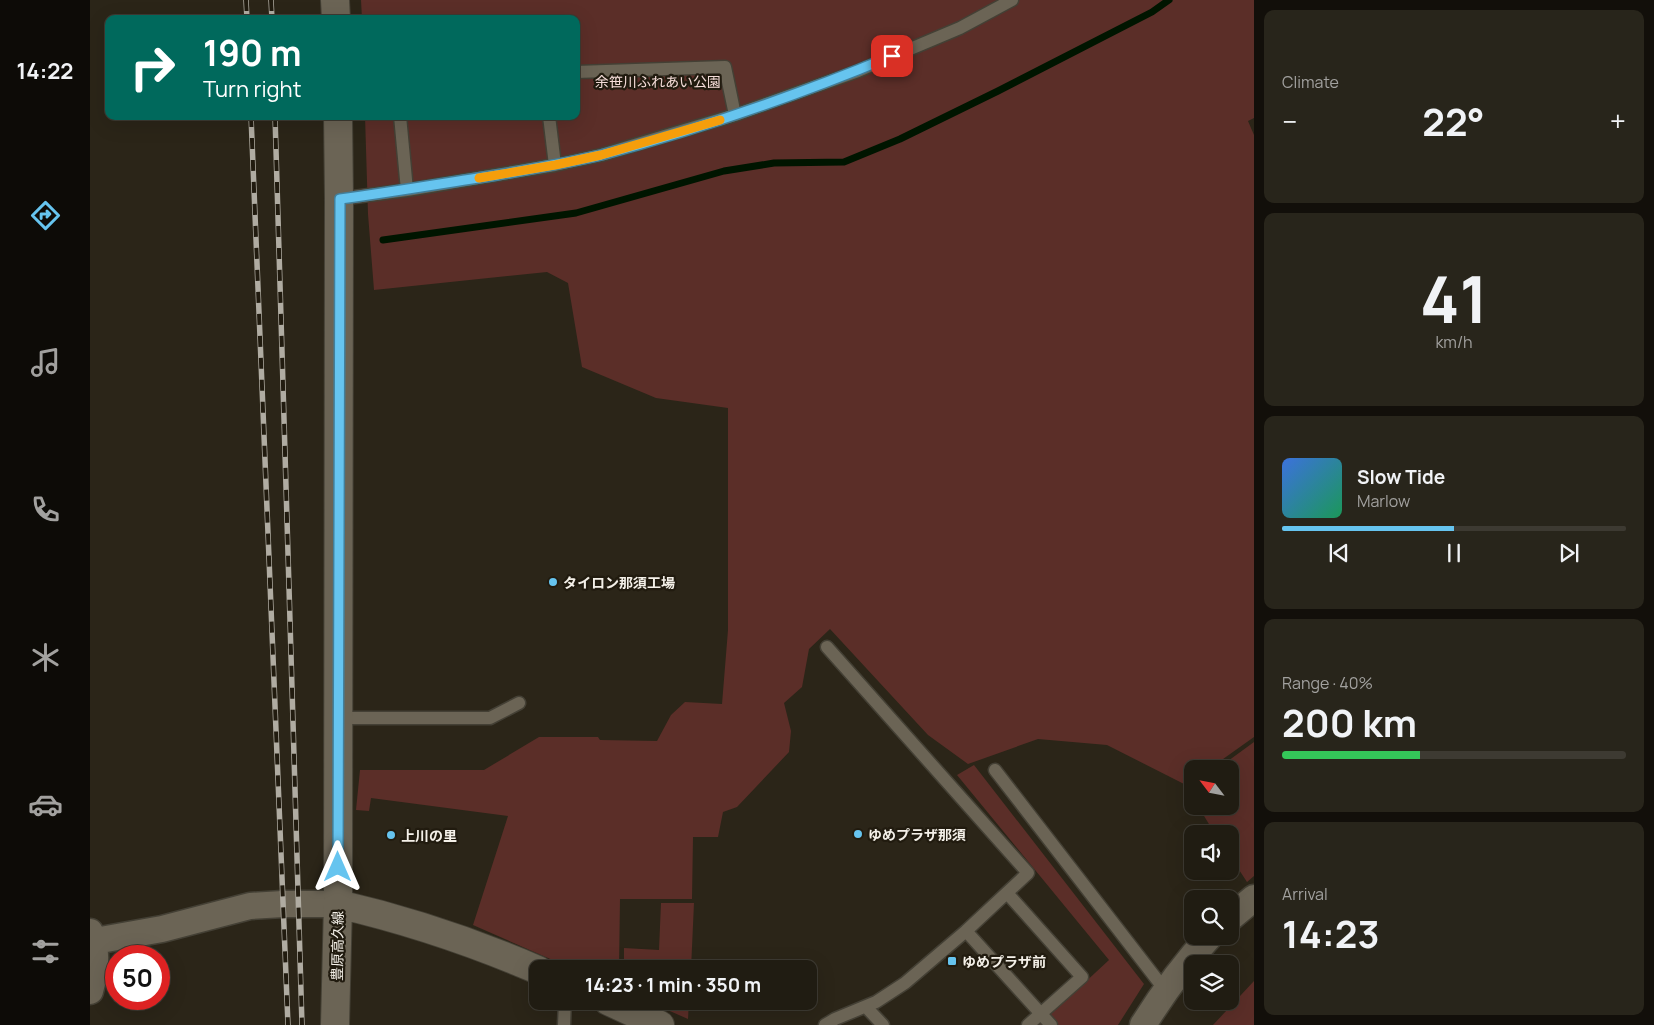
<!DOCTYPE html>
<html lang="en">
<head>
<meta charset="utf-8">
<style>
  :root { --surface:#201c12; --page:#28251b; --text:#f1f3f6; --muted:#a2a19f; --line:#3d3a32; --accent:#66c4ef }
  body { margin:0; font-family:Manrope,"Noto Sans JP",sans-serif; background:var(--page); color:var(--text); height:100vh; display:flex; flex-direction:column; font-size:19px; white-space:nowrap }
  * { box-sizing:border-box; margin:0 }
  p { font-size:16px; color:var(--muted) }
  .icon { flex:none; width:28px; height:28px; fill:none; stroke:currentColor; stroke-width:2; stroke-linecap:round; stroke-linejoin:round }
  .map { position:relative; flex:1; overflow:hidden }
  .panel { display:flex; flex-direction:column; gap:10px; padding:10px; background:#120f0a; width:400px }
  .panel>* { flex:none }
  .top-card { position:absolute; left:15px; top:15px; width:475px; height:105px; border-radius:10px; box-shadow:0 5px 20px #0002,0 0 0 1px var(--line); background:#00695c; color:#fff; overflow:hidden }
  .needle { width:32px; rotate:302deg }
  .controls { position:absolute; left:1094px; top:760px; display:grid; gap:10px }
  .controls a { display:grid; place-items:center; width:55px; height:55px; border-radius:10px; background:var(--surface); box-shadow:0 5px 20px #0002,0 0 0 1px var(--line); font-size:25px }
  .speed { position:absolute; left:15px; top:945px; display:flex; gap:10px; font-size:25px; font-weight:700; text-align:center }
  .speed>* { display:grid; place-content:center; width:65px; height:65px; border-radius:50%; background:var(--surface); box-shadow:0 5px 20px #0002,0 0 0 1px var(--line); line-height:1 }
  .speed .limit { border:8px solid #d22; background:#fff; color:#111 }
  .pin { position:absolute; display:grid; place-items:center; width:42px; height:42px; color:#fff; margin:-21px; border-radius:10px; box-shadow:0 2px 8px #0006 }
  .me { position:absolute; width:55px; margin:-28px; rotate:0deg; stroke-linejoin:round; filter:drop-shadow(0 0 4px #0008) }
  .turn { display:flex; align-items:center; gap:18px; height:105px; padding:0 15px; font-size:22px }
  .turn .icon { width:65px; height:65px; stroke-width:2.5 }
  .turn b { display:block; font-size:35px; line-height:42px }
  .big { font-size:38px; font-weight:700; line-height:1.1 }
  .panel .card { flex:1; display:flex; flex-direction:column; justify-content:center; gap:8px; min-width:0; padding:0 18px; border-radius:10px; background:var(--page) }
  .panel .dial { align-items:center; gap:0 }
  .dial b { font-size:65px; line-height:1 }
  .song { display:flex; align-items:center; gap:15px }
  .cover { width:60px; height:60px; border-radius:8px; background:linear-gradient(135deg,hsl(220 70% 55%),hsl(150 70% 35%)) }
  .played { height:5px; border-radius:2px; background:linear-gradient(90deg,var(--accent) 50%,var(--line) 50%) }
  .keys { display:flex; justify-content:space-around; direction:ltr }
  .heat { display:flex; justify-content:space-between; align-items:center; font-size:28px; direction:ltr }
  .charge { height:8px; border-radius:4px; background:linear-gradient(90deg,#34c759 40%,var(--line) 0) }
  .trip { position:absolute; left:439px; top:960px; width:288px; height:50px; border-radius:10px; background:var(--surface); box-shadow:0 5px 20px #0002,0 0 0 1px var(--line); font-weight:700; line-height:50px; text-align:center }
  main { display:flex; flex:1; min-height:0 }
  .tab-bar { display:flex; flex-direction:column; width:90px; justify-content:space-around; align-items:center; background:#0d0b07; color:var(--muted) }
  .tab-bar .icon { width:35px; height:35px }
  .tab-bar .current { color:var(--accent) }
  .tab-bar b { font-size:22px; color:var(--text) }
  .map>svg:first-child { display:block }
  .green { fill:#5b2e28 }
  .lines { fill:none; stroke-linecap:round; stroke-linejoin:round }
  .stream { stroke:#001500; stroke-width:7 }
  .lane-casing { stroke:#444035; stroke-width:15 }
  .street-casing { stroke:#444035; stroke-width:29 }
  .secondary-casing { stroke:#444035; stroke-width:30 }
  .lane { stroke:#6b6455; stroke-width:12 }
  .street { stroke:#6b6455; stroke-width:26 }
  .secondary { stroke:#6b6455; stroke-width:28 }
  .rail-casing { stroke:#b0aca2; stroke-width:5.5 }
  .rail { stroke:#211b0f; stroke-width:4; stroke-dasharray:11; stroke-linecap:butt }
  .route-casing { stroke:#427f9b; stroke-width:12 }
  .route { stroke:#66c4ef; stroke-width:9 }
  .slow { stroke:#f59e0b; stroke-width:9 }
  .poi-dot { fill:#66c4ef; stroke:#211b0f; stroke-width:2 }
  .labels { text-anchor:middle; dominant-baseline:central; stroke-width:4.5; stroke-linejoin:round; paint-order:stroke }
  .park-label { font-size:14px; fill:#f4dcd8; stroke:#211b0f }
  .poi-label { font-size:14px; font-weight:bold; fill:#f4f0e8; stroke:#211b0f; text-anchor:start }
  .street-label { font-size:14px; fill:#f4f0e8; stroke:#211b0f }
</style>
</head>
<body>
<main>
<nav class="tab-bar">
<b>14:22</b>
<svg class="icon current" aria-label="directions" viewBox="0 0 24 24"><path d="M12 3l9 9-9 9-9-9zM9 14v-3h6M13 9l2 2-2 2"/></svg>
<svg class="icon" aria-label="music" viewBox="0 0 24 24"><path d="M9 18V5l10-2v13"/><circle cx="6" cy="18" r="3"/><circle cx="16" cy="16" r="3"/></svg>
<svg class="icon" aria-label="phone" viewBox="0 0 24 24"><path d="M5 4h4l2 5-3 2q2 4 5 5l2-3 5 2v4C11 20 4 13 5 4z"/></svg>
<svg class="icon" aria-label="climate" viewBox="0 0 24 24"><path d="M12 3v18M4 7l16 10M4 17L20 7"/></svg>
<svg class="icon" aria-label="car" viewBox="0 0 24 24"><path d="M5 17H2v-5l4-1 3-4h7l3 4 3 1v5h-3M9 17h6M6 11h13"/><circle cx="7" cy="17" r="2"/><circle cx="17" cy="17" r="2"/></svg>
<svg class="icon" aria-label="filters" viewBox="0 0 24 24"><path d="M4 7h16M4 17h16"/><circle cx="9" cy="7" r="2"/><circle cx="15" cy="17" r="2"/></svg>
</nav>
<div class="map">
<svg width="1164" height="1025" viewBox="0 0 1164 1025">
  <rect width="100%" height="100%" fill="#2b2518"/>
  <path class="green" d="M 271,0 L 1164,0 L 1164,118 L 1158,121 L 1164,135 L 1164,737 L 1119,769 L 1102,769 L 1102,781 L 1096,785 L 1017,745 L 948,739 L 878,764 L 838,735 L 740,629 L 719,649 L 712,687 L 694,703 L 701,731 L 699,752 L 647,807 L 633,812 L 628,837 L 603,837 L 602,899 L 530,899 L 529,969 L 483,969 L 383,925 L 418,816 L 281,798 L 279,811 L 266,810 L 270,770 L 394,770 L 449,737 L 508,737 L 510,740 L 567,741 L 581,715 L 595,702 L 632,704 L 638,630 L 638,408 L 566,398 L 492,367 L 478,283 L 457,272 L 284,290 L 278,214 L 275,116 L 486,116 L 486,19 L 272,19 Z
    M 1164,742 L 1164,876 L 1157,882 L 1140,856 L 1140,834 L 1125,834 L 1108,806 L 1140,806 L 1140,769 L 1127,769 Z
    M 884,765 L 1054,984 L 1028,1025 L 949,1025 L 1019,960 L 867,775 Z
    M 571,903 L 604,903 L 601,969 L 534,969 L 534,948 L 569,950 Z
    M 1164,981 L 1164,1025 L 1123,1025 Z
    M 557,1001 L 599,1001 L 598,1019 Z"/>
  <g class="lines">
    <path class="stream" d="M 293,240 L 486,213 L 634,171 L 684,163 L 754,162 L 810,139 L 908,91 L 1062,12 L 1079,0"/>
    <g class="lane-casing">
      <path id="lane" d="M 486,72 L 635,67 L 645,115
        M 310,116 L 317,190
        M 459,116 L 465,165
        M 249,199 L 317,190 L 465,165 L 511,155 L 645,115 L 768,71 L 870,28 L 922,0
        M 248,718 L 400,718 L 429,703
        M 905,770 L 1075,990
        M 917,893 L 992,977 L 938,1025
        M 876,931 L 961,1025
        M 776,1007 L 793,1025
        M 474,1025 L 475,1001
        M 735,1025 L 745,1019 L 786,1002 L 815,983 L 876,931 L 938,873 L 737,647"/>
    </g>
    <g class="street-casing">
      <path id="street" d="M 1140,918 L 1164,898
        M 0,932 C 8,949 5,973 0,991
        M 5,941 L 72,929 L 160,906 L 193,904 L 248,904
        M 1053,1025 C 1073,993 1094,964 1120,936"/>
    </g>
    <g class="secondary-casing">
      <path id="secondary" d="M 245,0 L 246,19
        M 248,904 C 317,920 383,942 448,970
        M 518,1001 L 570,1025
        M 245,1025 L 248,904 L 249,199 L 248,116"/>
    </g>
    <use href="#lane" class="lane"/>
    <use href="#street" class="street"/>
    <use href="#secondary" class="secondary"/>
    <g class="rail-casing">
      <path id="rail" d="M 156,0 L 157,19
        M 181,0 L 182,19
        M 161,116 L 198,1025
        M 185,116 L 212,1025"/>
    </g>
    <use href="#rail" class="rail"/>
  </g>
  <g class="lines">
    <g class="route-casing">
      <path id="route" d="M 248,867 L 250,199 C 302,192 355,183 407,175 C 442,169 477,163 511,155 C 610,129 708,95 802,56"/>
    </g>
    <use href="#route" class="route"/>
    <path class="slow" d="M 389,178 L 465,165 L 511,155 L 630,120"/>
  </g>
  <g class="poi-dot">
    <circle cx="463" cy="582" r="5"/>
    <circle cx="768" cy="834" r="5"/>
    <circle cx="301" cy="835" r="5"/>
    <rect x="857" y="956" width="10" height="10" rx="2.5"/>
  </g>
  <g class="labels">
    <g class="park-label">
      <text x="568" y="81">余笹川ふれあい公園</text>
    </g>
    <g class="poi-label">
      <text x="473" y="582">タイロン那須工場</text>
      <text x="778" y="834">ゆめプラザ那須</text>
      <text x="311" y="835">上川の里</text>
      <text x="872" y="961">ゆめプラザ前</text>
    </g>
    <g class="street-label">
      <text transform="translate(247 946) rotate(-89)">豊原高久線</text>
    </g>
  </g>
</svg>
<div class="controls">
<a><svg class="needle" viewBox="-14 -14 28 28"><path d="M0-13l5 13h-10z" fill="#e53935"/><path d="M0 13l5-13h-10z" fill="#a2a19f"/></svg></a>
<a><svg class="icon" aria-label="sound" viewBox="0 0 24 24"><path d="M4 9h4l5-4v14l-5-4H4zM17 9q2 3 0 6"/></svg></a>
<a><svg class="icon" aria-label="search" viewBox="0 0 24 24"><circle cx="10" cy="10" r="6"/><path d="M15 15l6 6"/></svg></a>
<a><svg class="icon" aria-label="layers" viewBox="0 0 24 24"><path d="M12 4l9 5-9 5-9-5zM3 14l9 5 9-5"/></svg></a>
</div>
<div class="speed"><div class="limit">50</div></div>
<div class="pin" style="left:802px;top:56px;background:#d93025"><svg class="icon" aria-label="arrive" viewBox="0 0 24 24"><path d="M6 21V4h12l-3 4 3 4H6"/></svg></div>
<svg class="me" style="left:248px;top:867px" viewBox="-20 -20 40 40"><path d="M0-17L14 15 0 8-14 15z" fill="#66c4ef" stroke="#fff" stroke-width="4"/></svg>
<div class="trip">14:23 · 1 min · 350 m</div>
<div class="top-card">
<div class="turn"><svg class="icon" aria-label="right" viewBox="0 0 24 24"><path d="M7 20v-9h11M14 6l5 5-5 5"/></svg><div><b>190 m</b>Turn right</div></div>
</div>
</div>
<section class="panel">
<div class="card"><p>Climate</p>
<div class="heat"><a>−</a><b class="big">22°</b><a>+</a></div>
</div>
<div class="card dial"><b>41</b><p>km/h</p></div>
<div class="card">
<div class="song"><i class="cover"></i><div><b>Slow Tide</b><p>Marlow</p></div></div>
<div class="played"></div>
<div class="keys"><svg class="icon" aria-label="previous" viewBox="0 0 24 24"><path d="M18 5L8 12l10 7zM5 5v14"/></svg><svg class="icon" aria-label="pause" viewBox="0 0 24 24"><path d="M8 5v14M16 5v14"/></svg><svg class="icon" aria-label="next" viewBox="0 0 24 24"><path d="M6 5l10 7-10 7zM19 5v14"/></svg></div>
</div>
<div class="card"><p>Range · 40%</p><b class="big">200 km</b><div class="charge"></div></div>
<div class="card"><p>Arrival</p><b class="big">14:23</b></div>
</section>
</main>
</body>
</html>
